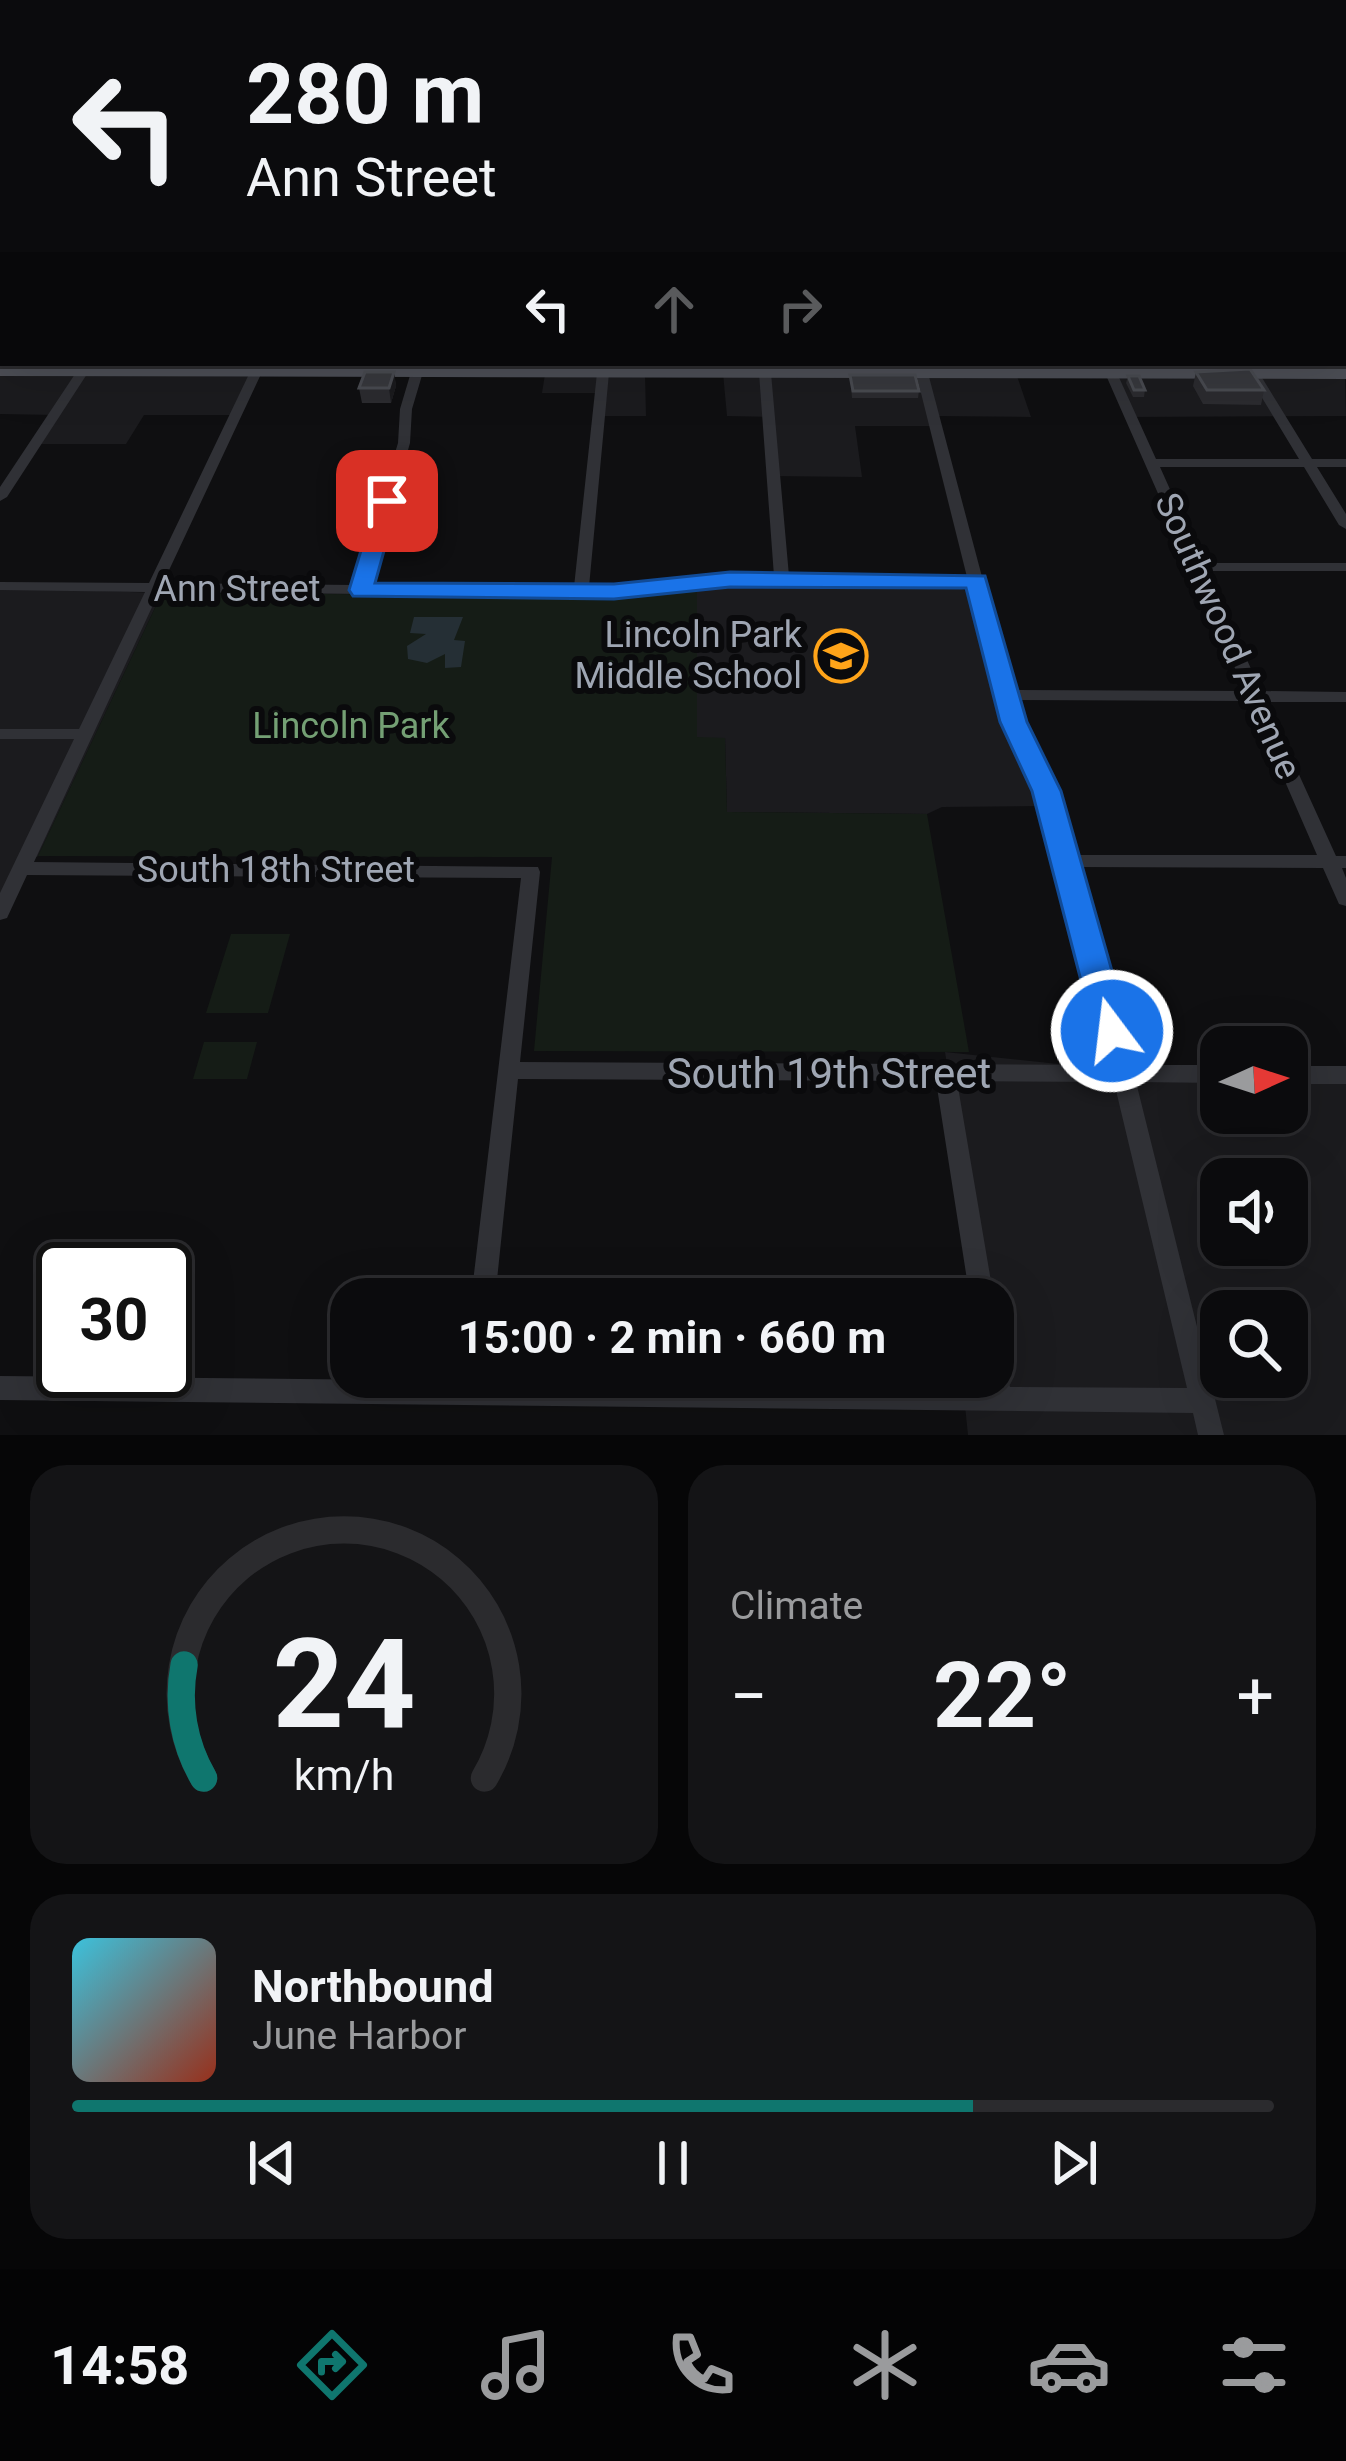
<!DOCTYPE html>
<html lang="en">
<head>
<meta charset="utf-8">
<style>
  :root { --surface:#0b0b0d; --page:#141416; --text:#f1f3f6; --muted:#9a9b9d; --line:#2b2b2e; --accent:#0f766e }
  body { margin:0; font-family:Roboto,sans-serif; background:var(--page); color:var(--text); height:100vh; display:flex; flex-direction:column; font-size:45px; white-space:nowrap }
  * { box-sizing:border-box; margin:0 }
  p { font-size:39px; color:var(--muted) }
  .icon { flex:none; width:66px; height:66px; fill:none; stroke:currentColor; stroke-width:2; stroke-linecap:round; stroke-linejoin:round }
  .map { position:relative; height:1435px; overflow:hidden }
  .drawer { display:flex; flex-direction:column; gap:30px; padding:30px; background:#060607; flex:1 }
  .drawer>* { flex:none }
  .hud { position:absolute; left:0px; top:0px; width:1347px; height:366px; box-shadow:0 12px 48px #0002,0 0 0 3px var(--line); background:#0b0b0d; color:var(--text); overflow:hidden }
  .needle { width:78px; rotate:87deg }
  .buttons { position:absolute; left:1200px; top:1026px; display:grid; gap:24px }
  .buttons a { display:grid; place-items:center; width:108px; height:108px; border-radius:24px; background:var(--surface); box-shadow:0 12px 48px #0002,0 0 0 3px var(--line); font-size:60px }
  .speed { position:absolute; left:36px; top:1242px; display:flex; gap:24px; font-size:60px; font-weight:700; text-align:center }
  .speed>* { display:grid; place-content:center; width:156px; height:156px; border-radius:50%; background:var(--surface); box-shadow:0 12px 48px #0002,0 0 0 3px var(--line); line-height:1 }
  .speed .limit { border:6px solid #111; border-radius:18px; background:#fff; color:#111 }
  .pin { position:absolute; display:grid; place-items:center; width:102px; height:102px; color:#fff; margin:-51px; border-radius:24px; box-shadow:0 6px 18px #0006 }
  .me { position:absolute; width:132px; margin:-66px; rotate:345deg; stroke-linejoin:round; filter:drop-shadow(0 0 9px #0008) }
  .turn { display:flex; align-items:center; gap:42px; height:252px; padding:0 48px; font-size:54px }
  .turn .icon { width:156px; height:156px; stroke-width:2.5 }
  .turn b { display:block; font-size:84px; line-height:102px }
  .lanes { display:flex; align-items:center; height:114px; padding:0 48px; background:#0003; justify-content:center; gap:60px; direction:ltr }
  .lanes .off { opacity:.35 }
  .big { font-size:90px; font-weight:700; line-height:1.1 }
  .drawer .tile { flex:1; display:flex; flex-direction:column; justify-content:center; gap:18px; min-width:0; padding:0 42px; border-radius:36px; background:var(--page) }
  .drawer .dial { align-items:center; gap:0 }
  .dial svg { height:312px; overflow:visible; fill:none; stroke:var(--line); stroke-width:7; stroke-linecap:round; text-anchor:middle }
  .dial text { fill:var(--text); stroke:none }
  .song { display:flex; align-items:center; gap:36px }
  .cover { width:144px; height:144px; border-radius:18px; background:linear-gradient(135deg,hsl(190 70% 55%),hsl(10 70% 35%)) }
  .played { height:12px; border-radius:6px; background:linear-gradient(90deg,var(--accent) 75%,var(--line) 75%) }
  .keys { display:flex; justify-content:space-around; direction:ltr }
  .heat { display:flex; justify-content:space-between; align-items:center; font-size:66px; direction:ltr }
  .drawer .tiles { flex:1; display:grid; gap:30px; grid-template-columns:1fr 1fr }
  .tile:last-child { grid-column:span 2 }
  .trip { position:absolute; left:330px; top:1278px; width:684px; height:120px; border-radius:36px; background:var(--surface); box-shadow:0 12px 48px #0002,0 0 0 3px var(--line); font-weight:700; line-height:120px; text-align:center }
  .tabs { display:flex; height:192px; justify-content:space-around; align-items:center; background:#040405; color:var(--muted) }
  .tabs .icon { width:84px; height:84px }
  .tabs .on { color:var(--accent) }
  .tabs b { font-size:54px; color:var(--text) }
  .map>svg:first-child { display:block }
  .built { fill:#1b1b1e; fill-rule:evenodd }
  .green { fill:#151c16 }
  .water { fill:#252f35 }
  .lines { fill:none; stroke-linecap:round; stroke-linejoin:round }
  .minor { fill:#303136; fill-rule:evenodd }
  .major { fill:#4c4e55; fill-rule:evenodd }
  .wall { fill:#2b2b2f }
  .shaded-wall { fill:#1a1a1d }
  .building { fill:#37383d; stroke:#484a50; stroke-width:3 }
  .route { fill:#1a73e8; stroke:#114b97; stroke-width:3 }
  .labels { text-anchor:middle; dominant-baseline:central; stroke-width:12; stroke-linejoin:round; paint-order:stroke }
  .street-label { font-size:36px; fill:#9fa6b3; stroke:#0a0a0c }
  .poi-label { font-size:36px; fill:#9fa6b3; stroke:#0a0a0c; text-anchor:end }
  .park-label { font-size:36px; fill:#74a074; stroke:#0a0a0c }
  .near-street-label { font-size:42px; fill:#9fa6b3; stroke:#0a0a0c }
</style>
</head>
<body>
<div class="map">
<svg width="1346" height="1435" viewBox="0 0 1346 1435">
  <rect width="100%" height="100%" fill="#0f0f11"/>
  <path class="built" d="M 1344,332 L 1346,416 L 1128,417 L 1113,363 L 1344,363 Z
    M 237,363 L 301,363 L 298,372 L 258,372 L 239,415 L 144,415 L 126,444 L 36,444 L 55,415 L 0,414 L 0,371 L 232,372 Z
    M 481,363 L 790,363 L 790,372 L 901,372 L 899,363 L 987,363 L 991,372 L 1016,373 L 1031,417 L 935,416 L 937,426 L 855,426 L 862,477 L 771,476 L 770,417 L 727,416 L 723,373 L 645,374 L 646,416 L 598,416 L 600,393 L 542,393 L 545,374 L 478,373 Z
    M 739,585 L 960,588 L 970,593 L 1001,720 L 1043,806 L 942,807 L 927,814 L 727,812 L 725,738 L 697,738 L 697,589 Z
    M 0,588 L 162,593 L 38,856 L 18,869 L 0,906 Z
    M 945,1052 L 1125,1071 L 1221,1072 L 1221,1113 L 1287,1113 L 1287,1072 L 1346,1072 L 1346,1435 L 968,1435 L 964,1396 L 998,1396 L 993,1299 L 984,1299 ZM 1221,1179 L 1287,1179 L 1287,1245 L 1221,1245 ZM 1221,1311 L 1287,1311 L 1287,1377 L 1221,1377 Z"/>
  <path class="green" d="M 697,589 L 697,737 L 725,738 L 727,812 L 927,814 L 969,1052 L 534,1051 L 552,857 L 38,856 L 162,593 L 619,596 Z
    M 231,934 L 290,934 L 268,1013 L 206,1013 Z
    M 204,1042 L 257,1042 L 247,1079 L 193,1079 Z"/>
  <path class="water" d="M 414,617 L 463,617 L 454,640 L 465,641 L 461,667 L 445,668 L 445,654 L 427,663 L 408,659 L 407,646 L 426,634 L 410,633 Z"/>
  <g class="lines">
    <path class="minor" d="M 18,0 L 27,0 L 24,3 L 15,3 Z
      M 129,0 L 137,0 L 134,3 L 126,3 Z
      M 240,0 L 248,0 L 245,3 L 237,3 Z
      M 391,0 L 399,0 L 397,3 L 389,3 Z
      M 588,0 L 596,0 L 595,3 L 587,3 Z
      M 709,0 L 717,0 L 717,3 L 709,3 Z
      M 793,0 L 801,0 L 801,3 L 793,3 Z
      M 903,0 L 911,0 L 912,3 L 904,3 Z
      M 1015,0 L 1023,0 L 1025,3 L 1017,3 Z
      M 1202,0 L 1210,0 L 1213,3 L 1205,3 Z
      M 1288,0 L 1296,0 L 1299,3 L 1291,3 Z
      M 3,14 L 3,20 L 0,21 L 0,15 Z
      M 1344,17 L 1346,17 L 1346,21 L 1344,21 Z
      M 1344,44 L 1346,44 L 1346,50 L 1344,50 Z
      M 0,60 L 3,60 L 3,64 L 0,64 Z
      M 0,88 L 3,88 L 3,92 L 0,92 Z
      M 3,123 L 3,131 L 0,132 L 0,124 Z
      M 1344,126 L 1346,126 L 1346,132 L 1344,132 Z
      M 1344,138 L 1346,139 L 1346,146 L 1344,145 Z
      M 0,172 L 3,172 L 3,178 L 0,178 Z
      M 1344,172 L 1346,172 L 1346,178 L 1344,178 Z
      M 0,262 L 3,262 L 3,268 L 0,268 Z
      M 1344,288 L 1346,288 L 1346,297 L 1344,297 Z
      M 0,290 L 3,290 L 3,300 L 0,300 Z
      M 1241,363 L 1253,363 L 1312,459 L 1346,459 L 1346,467 L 1317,467 L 1346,514 L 1346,529 L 1339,525 L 1304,467 L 1160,467 L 1203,563 L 1346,563 L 1346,571 L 1207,571 L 1261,691 L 1346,692 L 1346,702 L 1266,702 L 1336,856 L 1346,856 L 1346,868 L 1342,868 L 1346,878 L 1346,906 L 1339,904 L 1323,868 L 1077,867 L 1131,1065 L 1221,1065 L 1221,1083 L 1136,1082 L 1224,1435 L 1198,1435 L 1193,1413 L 0,1400 L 0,1376 L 984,1386 L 983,1377 L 993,1377 L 993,1352 L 1002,1356 L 1010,1387 L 1187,1388 L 1114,1082 L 957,1081 L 994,1299 L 993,1301 L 993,1299 L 970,1299 L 936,1081 L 518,1079 L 495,1299 L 471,1299 L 521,878 L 27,875 L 7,918 L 0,920 L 0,893 L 74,739 L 0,739 L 0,729 L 79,729 L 145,592 L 0,590 L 0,582 L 149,583 L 250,372 L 256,368 L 262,372 L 163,583 L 355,585 L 398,443 L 400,409 L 411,372 L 417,368 L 423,372 L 412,409 L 410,443 L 370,585 L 574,587 L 597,373 L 603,369 L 609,373 L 589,587 L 730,576 L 774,576 L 759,373 L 765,369 L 771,373 L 789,576 L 967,577 L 916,373 L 922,369 L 928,373 L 1012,690 L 1245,691 L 1105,373 L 1111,369 L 1117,373 L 1156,459 L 1299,459 ZM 730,584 L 969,585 L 997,695 L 1038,791 L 1110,1065 L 520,1062 L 540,872 L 538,867 L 34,862 L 159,592 L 581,596 ZM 1015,700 L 1250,701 L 1317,855 L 1073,855 L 1056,791 Z
      M 83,367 L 89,371 L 7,497 L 0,501 L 0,487 L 79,368 Z
      M 1287,1066 L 1346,1066 L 1346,1084 L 1287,1084 Z"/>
    <path class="major" d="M 0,366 L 1346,369 L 1346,379 L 0,376 Z"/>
  </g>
  <path class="wall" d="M 812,0 L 848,0 L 848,3 L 812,3 Z
    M 942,0 L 963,0 L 963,3 L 942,3 Z
    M 394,372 L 396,386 L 391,403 L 362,403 L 359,388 Z
    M 1196,372 L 1264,390 L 1261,405 L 1203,404 L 1193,386 Z
    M 850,375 L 919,391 L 918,398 L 852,398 Z
    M 1128,376 L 1145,390 L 1144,397 L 1133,397 L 1126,383 Z"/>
  <path class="shaded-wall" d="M 394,372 L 396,386 L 391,403 L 389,388 Z"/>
  <path class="building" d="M 1250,369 L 1264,390 L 1207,390 L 1196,372 Z
    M 365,372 L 394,372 L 389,388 L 359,388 Z
    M 850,375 L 915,375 L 919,391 L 853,391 Z
    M 1128,376 L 1139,376 L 1145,390 L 1134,390 Z"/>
  <path class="route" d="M 387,494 L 398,501 L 375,583 L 614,584 L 730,572 L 985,576 L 1027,722 L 1061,791 L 1129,1031 L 1124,1041 L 1112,1045 L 1099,1041 L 1094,1031 L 1032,791 L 1000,722 L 966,588 L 730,587 L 614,599 L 353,596 L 349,590 L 376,501 Z"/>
  <defs>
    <g id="school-ring" transform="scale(2.7)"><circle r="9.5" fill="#0a0a0c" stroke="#ffa419" stroke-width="1.5"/><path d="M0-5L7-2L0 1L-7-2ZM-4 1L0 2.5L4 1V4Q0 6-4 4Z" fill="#ffa419"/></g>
  </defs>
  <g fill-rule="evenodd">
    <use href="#school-ring" x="841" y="656"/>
  </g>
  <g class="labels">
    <g class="street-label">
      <text x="237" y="589">Ann Street</text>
      <text transform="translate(1228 636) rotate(66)">Southwood Avenue</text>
      <text x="276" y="870">South 18th Street</text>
    </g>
    <g class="poi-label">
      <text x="802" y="635">Lincoln Park<tspan x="802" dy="41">Middle School</tspan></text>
    </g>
    <g class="park-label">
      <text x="351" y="726">Lincoln Park</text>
    </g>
    <g class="near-street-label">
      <text x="829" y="1073">South 19th Street</text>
    </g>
  </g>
</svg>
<div class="buttons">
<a><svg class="needle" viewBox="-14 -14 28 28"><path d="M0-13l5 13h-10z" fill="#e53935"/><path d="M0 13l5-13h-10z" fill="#9a9b9d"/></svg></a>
<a><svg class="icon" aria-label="sound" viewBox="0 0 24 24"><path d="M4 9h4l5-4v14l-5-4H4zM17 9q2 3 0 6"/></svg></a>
<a><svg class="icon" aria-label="search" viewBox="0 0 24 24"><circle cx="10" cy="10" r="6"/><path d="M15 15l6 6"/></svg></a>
</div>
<div class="speed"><div class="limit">30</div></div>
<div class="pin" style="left:387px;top:501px;background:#d93025"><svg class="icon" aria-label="arrive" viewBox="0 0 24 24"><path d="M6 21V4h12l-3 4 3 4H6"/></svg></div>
<svg class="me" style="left:1112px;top:1031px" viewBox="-20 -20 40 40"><circle r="17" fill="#1a73e8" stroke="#fff" stroke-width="3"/><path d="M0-11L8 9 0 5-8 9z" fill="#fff"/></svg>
<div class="trip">15:00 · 2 min · 660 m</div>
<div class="hud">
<div class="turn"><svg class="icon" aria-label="left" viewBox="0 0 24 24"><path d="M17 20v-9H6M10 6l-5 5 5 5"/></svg><div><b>280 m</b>Ann Street</div></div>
<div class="lanes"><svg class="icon" aria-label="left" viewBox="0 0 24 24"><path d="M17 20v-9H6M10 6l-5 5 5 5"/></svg><svg class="icon off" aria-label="ahead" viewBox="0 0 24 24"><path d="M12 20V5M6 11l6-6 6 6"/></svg><svg class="icon off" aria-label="right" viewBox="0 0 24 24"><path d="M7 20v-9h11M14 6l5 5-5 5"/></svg></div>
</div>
</div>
<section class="drawer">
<div class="tiles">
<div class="tile dial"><svg viewBox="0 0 100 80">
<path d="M14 69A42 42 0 1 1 86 69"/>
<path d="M14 69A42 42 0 0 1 9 40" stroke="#0f766e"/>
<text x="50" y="56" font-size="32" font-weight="700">24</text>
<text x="50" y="72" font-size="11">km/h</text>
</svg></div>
<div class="tile"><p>Climate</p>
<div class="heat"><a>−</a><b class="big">22°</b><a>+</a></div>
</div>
<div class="tile">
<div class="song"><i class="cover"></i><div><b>Northbound</b><p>June Harbor</p></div></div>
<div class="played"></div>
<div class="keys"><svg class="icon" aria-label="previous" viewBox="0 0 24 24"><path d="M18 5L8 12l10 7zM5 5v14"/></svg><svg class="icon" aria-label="pause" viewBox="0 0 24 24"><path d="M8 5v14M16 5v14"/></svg><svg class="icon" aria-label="next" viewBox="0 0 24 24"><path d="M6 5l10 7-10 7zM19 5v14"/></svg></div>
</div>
</div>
</section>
<nav class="tabs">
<b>14:58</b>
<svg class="icon on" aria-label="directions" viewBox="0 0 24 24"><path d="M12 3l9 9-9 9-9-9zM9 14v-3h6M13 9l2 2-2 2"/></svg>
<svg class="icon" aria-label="music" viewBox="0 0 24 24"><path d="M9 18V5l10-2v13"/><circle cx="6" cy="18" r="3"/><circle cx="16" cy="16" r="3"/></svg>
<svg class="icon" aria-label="phone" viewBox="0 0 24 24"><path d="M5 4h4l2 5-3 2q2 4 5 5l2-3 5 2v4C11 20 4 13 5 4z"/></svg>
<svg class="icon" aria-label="climate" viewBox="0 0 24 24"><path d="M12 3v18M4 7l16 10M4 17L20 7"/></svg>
<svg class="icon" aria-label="car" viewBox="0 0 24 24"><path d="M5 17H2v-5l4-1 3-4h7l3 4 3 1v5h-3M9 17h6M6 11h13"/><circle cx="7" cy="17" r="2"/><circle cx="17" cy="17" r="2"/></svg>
<svg class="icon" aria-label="filters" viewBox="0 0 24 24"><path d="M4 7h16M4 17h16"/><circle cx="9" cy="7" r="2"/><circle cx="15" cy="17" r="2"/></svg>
</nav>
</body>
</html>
